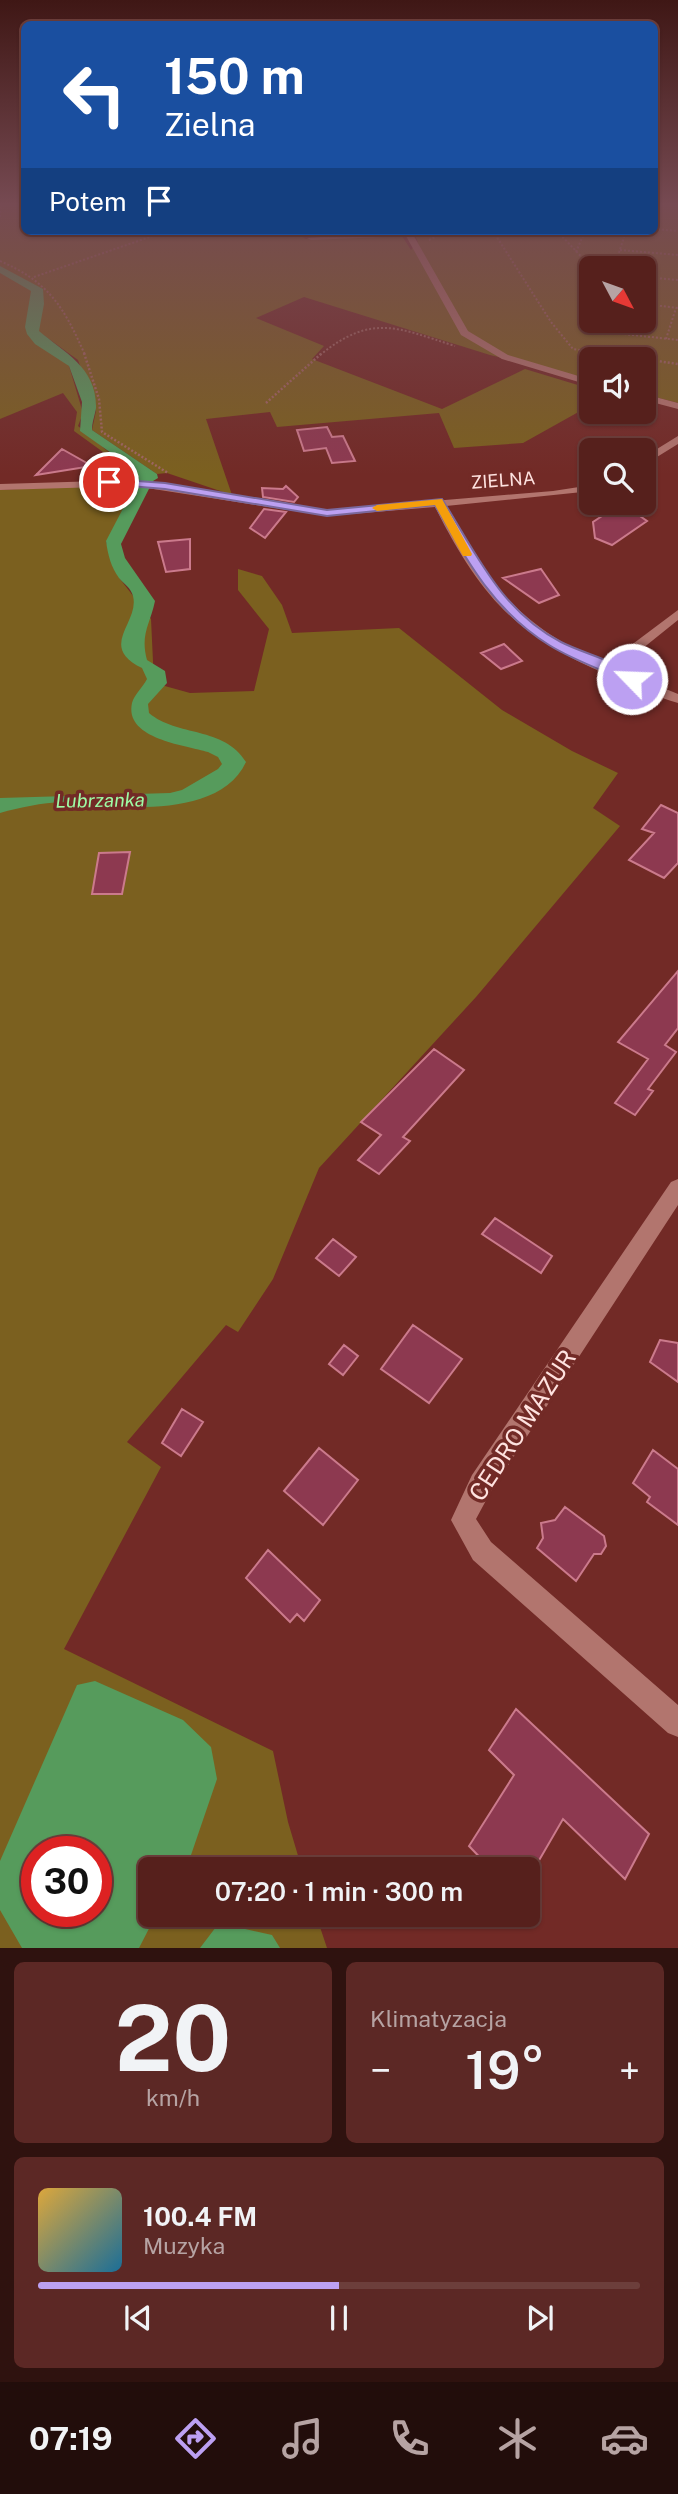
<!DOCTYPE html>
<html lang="pl">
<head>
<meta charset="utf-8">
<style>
  :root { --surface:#56201c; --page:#5c2825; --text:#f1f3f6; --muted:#b6a3a3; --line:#6c3e3b; --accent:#bca0f2 }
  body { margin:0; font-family:"Public Sans",sans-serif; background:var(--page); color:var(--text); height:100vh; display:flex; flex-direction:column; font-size:26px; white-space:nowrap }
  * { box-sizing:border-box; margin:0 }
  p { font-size:23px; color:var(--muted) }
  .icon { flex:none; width:38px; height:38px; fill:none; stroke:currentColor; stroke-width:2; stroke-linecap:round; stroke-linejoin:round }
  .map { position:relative; height:1948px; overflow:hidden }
  .drawer { display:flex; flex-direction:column; gap:14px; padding:14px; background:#2f120f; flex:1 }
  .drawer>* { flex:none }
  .top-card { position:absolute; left:21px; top:21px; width:637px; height:214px; border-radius:10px; box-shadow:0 2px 5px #0004,0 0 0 2px var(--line); background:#1a4fa0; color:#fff; overflow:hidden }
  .needle { width:46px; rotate:131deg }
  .buttons { position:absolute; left:579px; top:256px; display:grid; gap:14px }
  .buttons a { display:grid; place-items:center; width:77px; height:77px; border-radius:10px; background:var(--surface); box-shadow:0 2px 5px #0004,0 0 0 2px var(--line); font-size:35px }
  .speed { position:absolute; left:21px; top:1836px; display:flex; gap:14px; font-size:35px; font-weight:700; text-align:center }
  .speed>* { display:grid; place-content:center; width:91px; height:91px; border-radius:50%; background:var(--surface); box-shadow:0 2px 5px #0004,0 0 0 2px var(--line); line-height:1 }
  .speed .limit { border:10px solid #d22; background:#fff; color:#111 }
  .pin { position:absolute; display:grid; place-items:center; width:60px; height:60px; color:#fff; margin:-30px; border:4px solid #fff; border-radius:50%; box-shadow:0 2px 7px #0007 }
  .me { position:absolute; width:77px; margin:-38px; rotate:294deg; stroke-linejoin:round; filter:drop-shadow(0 0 5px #0008) }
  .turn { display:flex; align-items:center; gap:24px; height:147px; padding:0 28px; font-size:32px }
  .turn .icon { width:91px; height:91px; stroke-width:2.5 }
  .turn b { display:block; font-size:49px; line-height:60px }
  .then { display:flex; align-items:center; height:66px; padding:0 28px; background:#0003; gap:14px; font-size:26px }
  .big { font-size:52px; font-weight:600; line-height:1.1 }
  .drawer .widget { flex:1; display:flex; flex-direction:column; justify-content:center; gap:10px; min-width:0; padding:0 24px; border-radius:10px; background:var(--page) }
  .drawer .dial { align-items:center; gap:0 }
  .dial b { font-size:91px; line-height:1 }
  .song { display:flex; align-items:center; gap:21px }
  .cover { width:84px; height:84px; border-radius:10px; background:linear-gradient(135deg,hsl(40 70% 55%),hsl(200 70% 35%)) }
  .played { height:7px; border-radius:4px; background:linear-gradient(90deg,var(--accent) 50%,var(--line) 50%) }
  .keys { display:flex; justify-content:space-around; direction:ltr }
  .heat { display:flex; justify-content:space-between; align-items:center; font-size:38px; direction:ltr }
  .drawer .tiles { flex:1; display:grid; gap:14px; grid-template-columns:1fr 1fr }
  .widget:last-child { grid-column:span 2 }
  .trip { position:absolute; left:138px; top:1857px; width:402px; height:70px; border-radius:10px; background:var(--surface); box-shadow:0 2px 5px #0004,0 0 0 2px var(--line); font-weight:600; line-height:70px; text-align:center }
  .dock { display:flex; height:112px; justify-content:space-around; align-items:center; background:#220d0b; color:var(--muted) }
  .dock .icon { width:49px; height:49px }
  .dock .selected { color:var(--accent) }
  .dock b { font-size:32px; color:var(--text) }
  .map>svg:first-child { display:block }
  .green { fill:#7b601f; fill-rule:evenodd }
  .water { fill:#569b5c; fill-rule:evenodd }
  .building { fill:#8d3950; stroke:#cb7a8c; stroke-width:2 }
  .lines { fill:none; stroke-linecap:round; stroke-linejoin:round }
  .path-far1 { stroke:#9f6662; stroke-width:2; stroke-dasharray:2 2; stroke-linecap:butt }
  .path { stroke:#9f6662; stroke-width:2.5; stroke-dasharray:2 2; stroke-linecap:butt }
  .minor { fill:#b2756e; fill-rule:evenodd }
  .route { fill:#bca0f2; stroke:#7a689d; stroke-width:2 }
  .slow { fill:#f59e0b }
  .labels { text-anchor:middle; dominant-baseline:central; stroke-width:7; stroke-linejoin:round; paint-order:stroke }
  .far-street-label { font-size:18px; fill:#fee2df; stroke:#722a26 }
  .far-water-label { font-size:19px; font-style:italic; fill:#9efba5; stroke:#722a26 }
  .near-street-label { font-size:24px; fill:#fee2df; stroke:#722a26 }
</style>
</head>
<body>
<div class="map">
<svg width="678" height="1948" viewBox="0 0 678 1948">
  <rect width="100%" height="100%" fill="#722a26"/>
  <path class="green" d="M 0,203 L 24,203 L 24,231 L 303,231 L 297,234 L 306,239 L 402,236 L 411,250 L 418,242 L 413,231 L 654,231 L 655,203 L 678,203 L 678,403 L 644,394 L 644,359 L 592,359 L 591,379 L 490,355 L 304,297 L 256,318 L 324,346 L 312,359 L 442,409 L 525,369 L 591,389 L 591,405 L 523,443 L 454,448 L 439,413 L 277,427 L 270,412 L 206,419 L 232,495 L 167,473 L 157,474 L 92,430 L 96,411 L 78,360 L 38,331 L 69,366 L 83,413 L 78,426 L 139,478 L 74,431 L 77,412 L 63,393 L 0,419 ZM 592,268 L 644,268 L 644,320 L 592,320 Z
    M 65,487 L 137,487 L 106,542 L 120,579 L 151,619 L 154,683 L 190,693 L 254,691 L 269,629 L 238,590 L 238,569 L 262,576 L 282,605 L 292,633 L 399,628 L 502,710 L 572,751 L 618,773 L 593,808 L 620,826 L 476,997 L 319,1168 L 273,1279 L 238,1332 L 226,1325 L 127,1442 L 161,1467 L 64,1649 L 273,1751 L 288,1822 L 302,1869 L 150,1869 L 150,1914 L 316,1915 L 327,1948 L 0,1948 L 0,490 ZM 37,1852 L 96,1852 L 96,1911 L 37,1911 Z"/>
  <path class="water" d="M 0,266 L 43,289 L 44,304 L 39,331 C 65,353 97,368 96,408 C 95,415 92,422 92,430 L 157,474 L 158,478 L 153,481 L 121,544 L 125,558 L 155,601 C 150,625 140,634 147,660 L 165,671 L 167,683 L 148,704 L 149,713 C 177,737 224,726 246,762 C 224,810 149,809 106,806 C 91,806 78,801 63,802 C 41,803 21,807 0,813 L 0,798 L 170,793 L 182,790 L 218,769 L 222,764 L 218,757 L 208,752 C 185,745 124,739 132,703 C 134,695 143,687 147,679 L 142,668 C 97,646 140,623 133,596 C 131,588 124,584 119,578 C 111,567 108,555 106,541 L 139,478 L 131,467 L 80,431 L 82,402 L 69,366 L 35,344 L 27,334 L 25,327 L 31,291 L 0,273 Z
    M 95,1681 L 183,1720 L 211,1747 L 217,1779 L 191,1855 L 178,1869 L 150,1869 L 150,1914 L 156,1915 L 139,1948 L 22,1948 L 0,1910 L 0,1861 L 77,1685 ZM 37,1852 L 96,1852 L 96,1911 L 37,1911 Z
    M 219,1923 L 272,1935 L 280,1948 L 200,1948 Z"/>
  <path class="building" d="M 327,427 L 332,437 L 343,436 L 355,461 L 332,463 L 326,448 L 304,451 L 297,430 Z
    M 62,449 L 92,466 L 36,475 Z
    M 286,486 L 298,497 L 294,502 L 263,497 L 262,488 L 283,489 Z
    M 586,502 L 620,502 L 647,521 L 612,545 L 595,538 L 593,522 L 605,514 Z
    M 264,509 L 286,512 L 265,538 L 250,528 Z
    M 190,539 L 190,569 L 166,572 L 158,542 Z
    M 541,569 L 559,595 L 539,603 L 503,578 Z
    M 504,644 L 522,661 L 501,669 L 481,653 Z
    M 661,805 L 678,813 L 678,863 L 664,878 L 629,860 L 654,833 L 642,829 Z
    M 130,852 L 122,894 L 92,894 L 99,853 Z
    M 678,971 L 678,1028 L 665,1045 L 676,1052 L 648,1089 L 653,1091 L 635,1115 L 615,1103 L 648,1059 L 618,1042 Z
    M 434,1049 L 464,1070 L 403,1137 L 410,1141 L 379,1174 L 358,1160 L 381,1135 L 361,1122 Z
    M 495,1218 L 552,1256 L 541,1273 L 482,1234 Z
    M 333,1239 L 356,1257 L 339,1276 L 316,1258 Z
    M 413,1325 L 462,1359 L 429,1403 L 381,1369 Z
    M 660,1340 L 678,1343 L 678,1382 L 650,1362 Z
    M 344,1345 L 358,1356 L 343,1375 L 329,1364 Z
    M 182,1409 L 203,1422 L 181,1456 L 162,1443 Z
    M 319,1448 L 358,1480 L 323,1525 L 284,1491 Z
    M 653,1450 L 678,1469 L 678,1525 L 647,1502 L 650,1497 L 633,1483 Z
    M 565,1507 L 604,1536 L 606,1546 L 601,1554 L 594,1554 L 576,1581 L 537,1548 L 543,1538 L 541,1523 L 555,1520 Z
    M 268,1550 L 320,1600 L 304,1621 L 297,1614 L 290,1622 L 246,1578 Z
    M 516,1709 L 649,1834 L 625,1879 L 563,1819 L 534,1869 L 491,1869 L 469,1846 L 514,1775 L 489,1750 Z"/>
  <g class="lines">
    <path class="path-far1" d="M 654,204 L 678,206
      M 0,217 L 1,203
      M 654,229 L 678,231
      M 493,231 L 551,322 L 573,349 L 612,355
      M 557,231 L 592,268
      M 429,240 L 447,231
      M 620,250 L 678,255
      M 576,252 L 585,231
      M 0,261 C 49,282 64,307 85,355
      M 614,268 L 626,231
      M 34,277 L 167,231
      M 644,277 L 678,280
      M 644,304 L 678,308
      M 595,320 L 593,326 L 597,331 L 678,340
      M 666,339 L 676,308
      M 320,355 C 372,313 398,328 455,346"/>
    <path class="path" d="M 84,353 L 99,399 L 102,432 L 168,473
      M 600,353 L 638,359
      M 644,359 L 678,364
      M 266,403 L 322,353"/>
    <path class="minor" d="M 411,231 L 468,331 L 508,355 L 592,380 L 592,386 L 502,359 L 461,335 L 406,236 L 311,240 L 307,238 Z
      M 644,394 L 678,403 L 678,409 L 644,400 Z
      M 678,436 L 678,444 L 644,465 L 644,457 Z
      M 134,480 L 327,510 L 553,491 L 592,485 L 592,491 L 446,506 C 487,586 523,628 606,664 L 678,610 L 678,620 L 617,669 L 678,694 L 678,703 C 658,698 638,687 618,679 C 520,639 483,602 435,507 L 327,516 L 134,486 L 0,490 L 0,484 Z
      M 678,1179 L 678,1205 L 490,1493 L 476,1519 L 491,1542 L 678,1705 L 678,1737 L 668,1733 L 473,1560 L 451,1520 L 472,1475 L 671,1182 Z"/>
  </g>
  <linearGradient id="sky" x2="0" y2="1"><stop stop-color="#3f1715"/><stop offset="0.43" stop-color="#764a52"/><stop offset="1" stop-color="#764a52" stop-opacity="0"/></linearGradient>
  <rect width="678" height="475" fill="url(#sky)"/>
  <path class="route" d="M 109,479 L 165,483 L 327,510 L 442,499 C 476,553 501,611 561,642 C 584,654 619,661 638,679 L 627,681 C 602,670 573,660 549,645 C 494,611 466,560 435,505 L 327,516 L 165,489 L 106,484 Z"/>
  <path class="slow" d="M 442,499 L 472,554 L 471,556 L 463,556 L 435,505 L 377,511 L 372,508 L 377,505 Z"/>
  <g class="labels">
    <g class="far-street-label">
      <text transform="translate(503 480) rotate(-4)">ZIELNA</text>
    </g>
    <g class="far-water-label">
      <text transform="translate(100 800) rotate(-1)">Lubrzanka</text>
    </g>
    <g class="near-street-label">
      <text transform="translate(522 1425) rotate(-57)">CEDRO MAZUR</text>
    </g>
  </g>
</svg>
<div class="buttons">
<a><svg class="needle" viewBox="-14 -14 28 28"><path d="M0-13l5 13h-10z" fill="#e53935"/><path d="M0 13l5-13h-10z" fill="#b6a3a3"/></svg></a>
<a><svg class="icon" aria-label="sound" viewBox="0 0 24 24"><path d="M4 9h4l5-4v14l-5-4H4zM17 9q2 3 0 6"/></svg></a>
<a><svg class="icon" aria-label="search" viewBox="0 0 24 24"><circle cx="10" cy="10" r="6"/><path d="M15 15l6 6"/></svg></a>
</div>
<div class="speed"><div class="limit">30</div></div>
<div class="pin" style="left:109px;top:482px;background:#d93025"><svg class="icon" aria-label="arrive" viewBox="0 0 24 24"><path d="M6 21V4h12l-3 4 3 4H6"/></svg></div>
<svg class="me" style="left:632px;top:679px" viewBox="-20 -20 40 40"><circle r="17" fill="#bca0f2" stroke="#fff" stroke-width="3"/><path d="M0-11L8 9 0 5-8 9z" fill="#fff"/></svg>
<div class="trip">07:20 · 1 min · 300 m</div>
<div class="top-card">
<div class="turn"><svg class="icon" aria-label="left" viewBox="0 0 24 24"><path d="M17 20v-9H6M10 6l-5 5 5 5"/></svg><div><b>150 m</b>Zielna</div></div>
<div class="then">Potem<svg class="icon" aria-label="arrive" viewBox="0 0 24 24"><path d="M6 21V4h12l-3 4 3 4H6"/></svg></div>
</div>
</div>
<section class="drawer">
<div class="tiles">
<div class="widget dial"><b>20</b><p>km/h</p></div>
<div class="widget"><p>Klimatyzacja</p>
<div class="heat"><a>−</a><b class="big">19°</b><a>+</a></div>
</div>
<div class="widget">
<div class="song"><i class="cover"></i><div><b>100.4 FM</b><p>Muzyka</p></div></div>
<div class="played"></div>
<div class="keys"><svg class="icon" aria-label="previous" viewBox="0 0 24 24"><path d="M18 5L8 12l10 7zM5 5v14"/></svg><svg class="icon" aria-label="pause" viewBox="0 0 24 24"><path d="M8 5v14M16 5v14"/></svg><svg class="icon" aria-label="next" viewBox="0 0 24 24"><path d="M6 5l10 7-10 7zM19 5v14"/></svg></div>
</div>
</div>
</section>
<nav class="dock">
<b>07:19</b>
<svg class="icon selected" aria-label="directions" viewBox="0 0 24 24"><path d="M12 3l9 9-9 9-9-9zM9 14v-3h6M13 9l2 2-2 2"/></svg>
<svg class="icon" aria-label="music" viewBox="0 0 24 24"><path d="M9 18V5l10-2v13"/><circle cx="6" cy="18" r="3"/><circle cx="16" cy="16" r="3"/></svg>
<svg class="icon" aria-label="phone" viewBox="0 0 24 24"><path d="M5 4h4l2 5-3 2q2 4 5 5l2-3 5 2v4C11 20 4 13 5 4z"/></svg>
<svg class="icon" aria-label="climate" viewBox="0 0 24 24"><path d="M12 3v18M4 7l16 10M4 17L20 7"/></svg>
<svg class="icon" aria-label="car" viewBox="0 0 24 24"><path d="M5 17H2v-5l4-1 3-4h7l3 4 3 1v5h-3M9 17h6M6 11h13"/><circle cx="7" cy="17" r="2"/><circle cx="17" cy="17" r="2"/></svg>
</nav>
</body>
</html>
